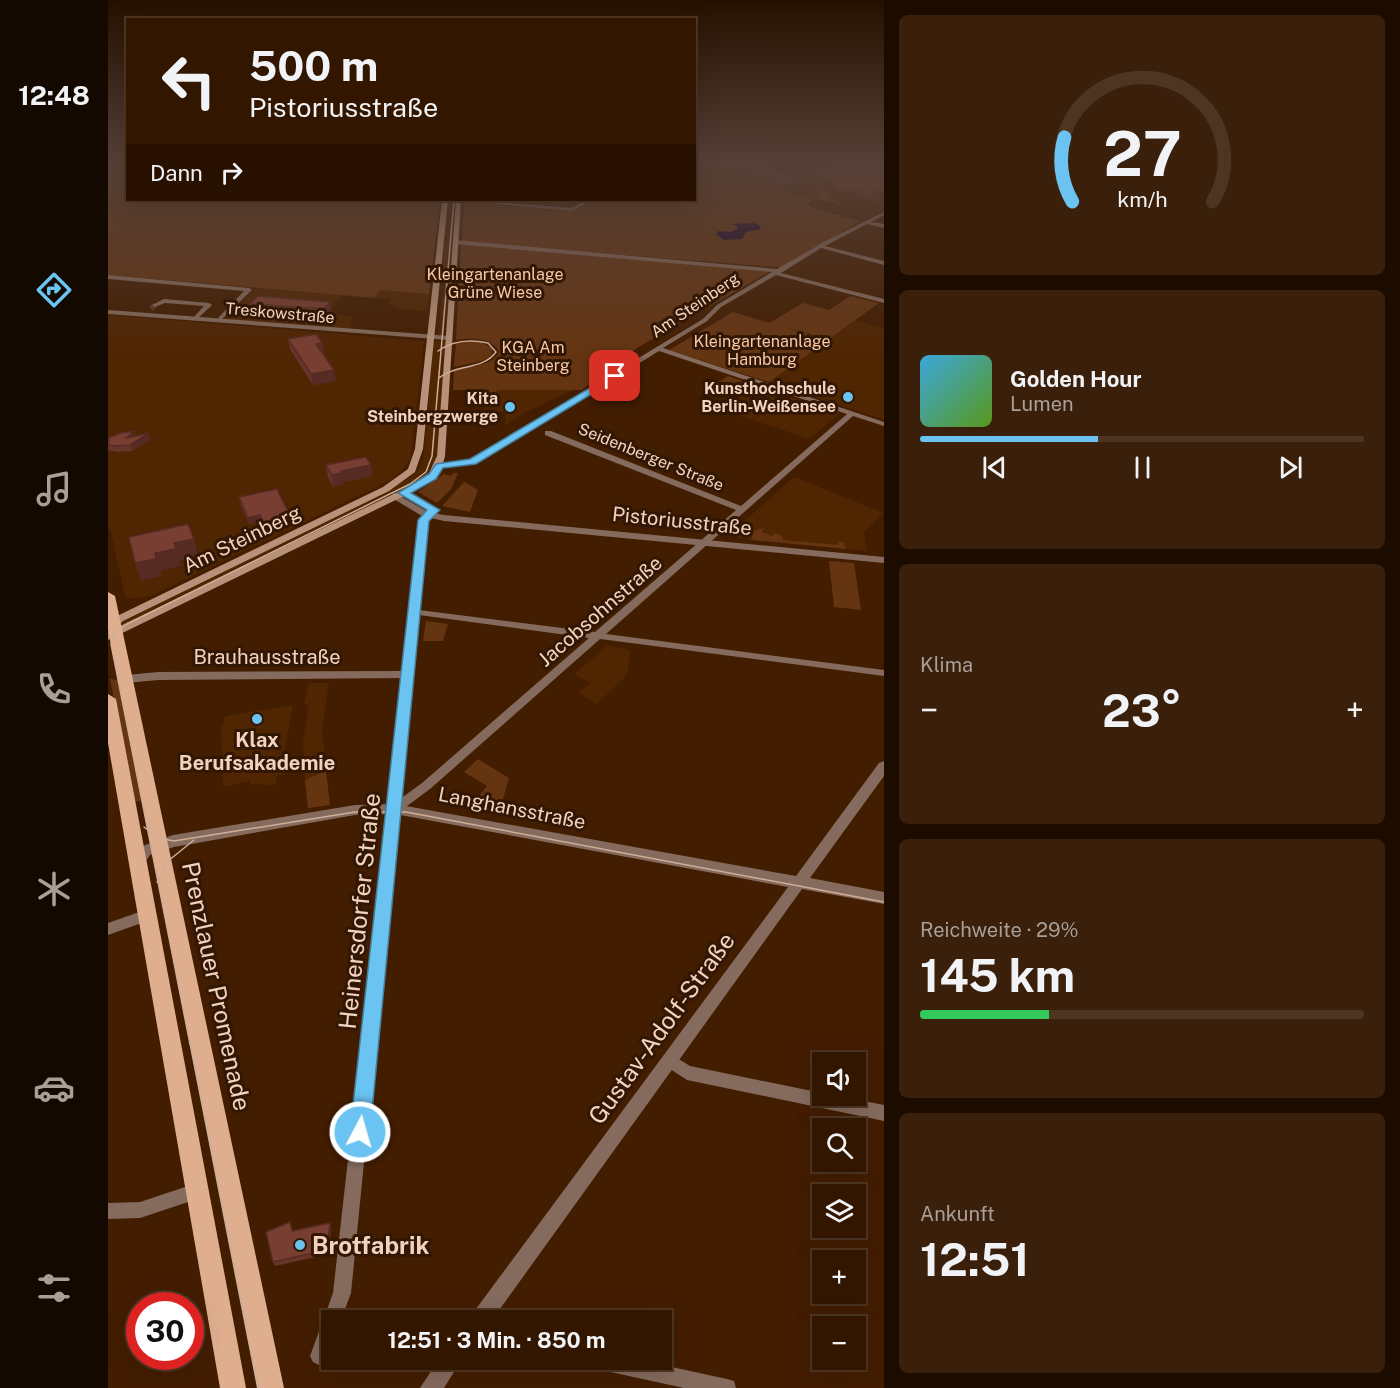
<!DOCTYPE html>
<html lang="de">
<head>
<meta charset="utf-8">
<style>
  :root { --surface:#321600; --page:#3a1f0a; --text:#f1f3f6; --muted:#a89f99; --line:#4d3522; --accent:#6ac3f1 }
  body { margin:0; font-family:"Public Sans",sans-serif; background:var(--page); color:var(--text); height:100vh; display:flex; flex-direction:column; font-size:22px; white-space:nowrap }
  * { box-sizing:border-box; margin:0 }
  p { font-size:20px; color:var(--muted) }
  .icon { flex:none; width:33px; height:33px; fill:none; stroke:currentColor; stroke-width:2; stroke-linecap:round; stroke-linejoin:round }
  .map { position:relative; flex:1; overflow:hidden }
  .sheet { display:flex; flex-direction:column; gap:15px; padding:15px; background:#1c0c00; width:516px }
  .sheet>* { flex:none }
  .top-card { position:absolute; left:18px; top:18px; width:570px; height:183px; border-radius:0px; box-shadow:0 6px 24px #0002,0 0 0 2px var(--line); background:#321600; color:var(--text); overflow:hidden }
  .controls { position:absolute; left:704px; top:1052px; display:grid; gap:12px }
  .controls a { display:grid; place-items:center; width:54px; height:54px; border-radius:0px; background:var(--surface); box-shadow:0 6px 24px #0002,0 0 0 2px var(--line); font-size:30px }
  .speed { position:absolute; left:18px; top:1292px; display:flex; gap:12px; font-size:30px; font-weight:700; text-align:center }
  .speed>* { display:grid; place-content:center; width:78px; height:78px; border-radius:50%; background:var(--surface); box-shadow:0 6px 24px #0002,0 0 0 2px var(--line); line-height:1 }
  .speed .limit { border:9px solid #d22; background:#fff; color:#111 }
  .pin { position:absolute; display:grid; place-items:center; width:51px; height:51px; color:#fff; margin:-26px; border-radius:12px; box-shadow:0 3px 9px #0006 }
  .me { position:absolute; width:66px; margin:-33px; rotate:6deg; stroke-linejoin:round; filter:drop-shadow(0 0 4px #0008) }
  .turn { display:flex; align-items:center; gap:21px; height:126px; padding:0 24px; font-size:27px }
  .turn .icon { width:78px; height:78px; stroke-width:2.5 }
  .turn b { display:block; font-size:42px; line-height:51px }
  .then { display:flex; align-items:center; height:57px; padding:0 24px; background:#0003; gap:12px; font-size:22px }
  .big { font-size:45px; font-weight:700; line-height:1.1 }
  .sheet .widget { flex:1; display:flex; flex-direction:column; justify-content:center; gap:9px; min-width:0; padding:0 21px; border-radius:9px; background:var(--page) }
  .sheet .dial { align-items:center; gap:0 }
  .dial svg { height:156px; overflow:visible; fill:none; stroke:var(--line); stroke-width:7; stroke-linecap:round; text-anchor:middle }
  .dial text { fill:var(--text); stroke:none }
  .song { display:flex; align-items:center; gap:18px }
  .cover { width:72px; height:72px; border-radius:9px; background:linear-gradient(135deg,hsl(200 70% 55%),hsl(90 70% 35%)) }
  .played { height:6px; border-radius:3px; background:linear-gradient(90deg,var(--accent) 40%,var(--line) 40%) }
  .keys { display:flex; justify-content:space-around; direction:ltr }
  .heat { display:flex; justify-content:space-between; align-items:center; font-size:33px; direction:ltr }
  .charge { height:9px; border-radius:4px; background:linear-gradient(90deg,#34c759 29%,var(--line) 0) }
  .trip { position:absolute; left:213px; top:1310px; width:351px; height:60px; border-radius:0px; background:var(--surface); box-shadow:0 6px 24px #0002,0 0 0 2px var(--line); font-weight:700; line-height:60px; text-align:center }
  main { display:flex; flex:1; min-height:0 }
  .tab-bar { display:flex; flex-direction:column; width:108px; justify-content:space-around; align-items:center; background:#140900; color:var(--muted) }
  .tab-bar .icon { width:42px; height:42px }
  .tab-bar .active { color:var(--accent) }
  .tab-bar b { font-size:27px; color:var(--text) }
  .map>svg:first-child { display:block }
  .built { fill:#502502 }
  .green { fill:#653512 }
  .water { fill:#150432 }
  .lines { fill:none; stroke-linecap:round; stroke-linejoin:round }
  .minor-tunnel { stroke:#5d381d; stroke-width:6; stroke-dasharray:6 3; stroke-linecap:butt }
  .minor { fill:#846b5d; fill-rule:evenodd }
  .tertiary { fill:#846b5d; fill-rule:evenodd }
  .secondary { fill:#b79179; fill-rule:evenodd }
  .primary { fill:#dfae8f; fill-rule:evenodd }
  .tram-far1 { stroke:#cfae99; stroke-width:1.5 }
  .tram { stroke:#cfae99; stroke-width:2 }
  .wall { fill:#68352b }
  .shaded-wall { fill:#552b23 }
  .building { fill:#793e32; stroke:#552b23; stroke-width:1.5 }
  .route { fill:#6ac3f1; stroke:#457f9d; stroke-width:1.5 }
  .poi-dot { fill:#6ac3f1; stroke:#321704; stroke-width:2 }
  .labels { text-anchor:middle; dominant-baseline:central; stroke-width:6; stroke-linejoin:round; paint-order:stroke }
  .far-park-label { font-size:16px; fill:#f8c8aa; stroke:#321704 }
  .far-street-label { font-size:16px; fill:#f3d3c0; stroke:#321704 }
  .far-poi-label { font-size:16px; font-weight:bold; fill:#f3d3c0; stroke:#321704; text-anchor:end }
  .street-label { font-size:20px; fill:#f3d3c0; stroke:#321704 }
  .poi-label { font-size:20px; font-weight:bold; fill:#f3d3c0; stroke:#321704 }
  .near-street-label { font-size:24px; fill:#f3d3c0; stroke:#321704 }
  .near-poi-label { font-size:24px; font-weight:bold; fill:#f3d3c0; stroke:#321704; text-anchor:start }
</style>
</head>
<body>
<main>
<nav class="tab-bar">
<b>12:48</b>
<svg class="icon active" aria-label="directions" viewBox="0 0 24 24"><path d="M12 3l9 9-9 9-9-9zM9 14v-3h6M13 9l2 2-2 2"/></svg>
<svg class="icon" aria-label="music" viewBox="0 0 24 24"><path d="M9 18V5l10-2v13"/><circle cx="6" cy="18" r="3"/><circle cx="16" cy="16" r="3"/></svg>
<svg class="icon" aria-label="phone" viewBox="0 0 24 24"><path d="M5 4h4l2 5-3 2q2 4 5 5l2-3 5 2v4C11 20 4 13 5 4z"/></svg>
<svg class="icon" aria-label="climate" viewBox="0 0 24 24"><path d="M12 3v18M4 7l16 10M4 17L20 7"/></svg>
<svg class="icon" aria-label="car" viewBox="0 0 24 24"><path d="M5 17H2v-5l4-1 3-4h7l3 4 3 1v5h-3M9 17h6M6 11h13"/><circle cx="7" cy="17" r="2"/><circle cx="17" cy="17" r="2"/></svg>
<svg class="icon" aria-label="filters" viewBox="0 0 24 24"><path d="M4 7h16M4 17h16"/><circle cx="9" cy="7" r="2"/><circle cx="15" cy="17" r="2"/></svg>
</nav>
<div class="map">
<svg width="776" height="1388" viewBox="0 0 776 1388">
  <rect width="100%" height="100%" fill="#431d00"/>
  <path class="built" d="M 625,162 L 776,162 L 776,206 L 756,200 L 707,198 L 701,202 L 691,199 Z
    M 336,242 L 345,242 L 336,336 L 330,336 L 337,275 L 332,274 Z
    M 147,288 L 235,295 L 219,314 L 244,316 L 242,329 L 117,319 Z
    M 272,290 L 321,294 L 319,311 L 292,309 L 280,303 L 282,299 L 267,298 Z
    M 0,315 L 314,341 L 316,342 L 303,457 L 295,470 L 279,482 L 43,596 L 18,599 L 2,529 L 0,529 Z
    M 747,320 L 776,329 L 776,420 L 661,382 Z
    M 338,341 L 328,465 L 325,471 L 314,480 L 15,629 L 13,622 L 303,477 L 311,468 L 315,459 L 326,342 Z
    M 646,385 L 732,413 L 701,439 L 613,409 Z
    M 378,390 L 465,390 L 418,412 L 397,426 L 397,412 L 376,412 Z
    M 686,477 L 775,513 L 756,532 L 759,551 L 630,538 L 624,532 Z
    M 500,645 L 523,651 L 519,672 L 517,677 L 489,704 L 470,693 L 482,683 L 466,674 Z
    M 201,683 L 221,683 L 214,729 L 218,771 L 197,780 L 195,742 L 201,705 L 196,704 Z
    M 185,705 L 177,749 L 178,774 L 169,775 L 167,785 L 142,784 L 142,781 L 115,787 L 113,729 L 117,716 Z"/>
  <path class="green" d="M 591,162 L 625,162 L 688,198 L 712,195 L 708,193 L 712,192 L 708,187 L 711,186 L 699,177 C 705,177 710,182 714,187 L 711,188 L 718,191 L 726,201 L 747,209 L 707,198 L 699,203 L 704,208 L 752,221 L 673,267 L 667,267 L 354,242 L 356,201 L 463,211 L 486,202 L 482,200 L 586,200 L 587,164 Z
    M 0,166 L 19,167 L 20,200 L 332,200 L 321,294 L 272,290 L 267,298 L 0,275 Z
    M 353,244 L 663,271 L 529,348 L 474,390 L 389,390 L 388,396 L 377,397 L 378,390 L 345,390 L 346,369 C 360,366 384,367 391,352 C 384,337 362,338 348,340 Z
    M 742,296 L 771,303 L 721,339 L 665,324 L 720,340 L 661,382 L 561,350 L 625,312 L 661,323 L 695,303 L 721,310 Z
    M 359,341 L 373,342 L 384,348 L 384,355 L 374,361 L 346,367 L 348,342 Z
    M 620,376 L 646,385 L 630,396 L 603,387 Z
    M 346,473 L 350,473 L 343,489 L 329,503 L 310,492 L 336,474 L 343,476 Z
    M 356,482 L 370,490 L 362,512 L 334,506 Z
    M 656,528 L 654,532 L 664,536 L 668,533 L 674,536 L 675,540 L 730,545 L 731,541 L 736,543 L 738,549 L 643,540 L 646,531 Z
    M 721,561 L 746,563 L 753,610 L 726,607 Z
    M 318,621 L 340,624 L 335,641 L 315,641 Z
    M 2,679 L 12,680 L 36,800 L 26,802 Z
    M 370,759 L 401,778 L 391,813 L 368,809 L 372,795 L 379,786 L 356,772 Z
    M 218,771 L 222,805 L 200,808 L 197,780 Z"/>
  <path class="water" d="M 645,223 L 651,225 L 653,229 L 638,232 L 634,239 L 616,240 L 608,234 L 610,231 L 622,232 L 629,229 L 629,226 L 625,224 Z"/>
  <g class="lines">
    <path class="minor-tunnel" d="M 43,309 L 47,305"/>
    <path class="minor" d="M 349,200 L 361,200 L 463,208 L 479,200 L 483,201 L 464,211 Z
      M 776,212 L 776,215 L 763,222 L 776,224 L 776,228 L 759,224 L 717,246 L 776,261 L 776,265 L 713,248 L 673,273 L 776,299 L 776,303 L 668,275 L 613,307 L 599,321 L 555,348 L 776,422 L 776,426 L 745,416 L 498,634 L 776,670 L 776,676 L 492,639 L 322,789 L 291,812 L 243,1293 L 233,1320 L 224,1320 L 224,1347 L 217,1362 L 211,1365 L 205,1362 L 202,1356 L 225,1293 L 294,678 L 50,680 L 18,683 L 13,679 L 18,675 L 50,672 L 295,671 L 312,520 L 323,508 L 326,507 L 330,510 L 320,521 L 311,610 L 487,632 L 628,510 L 437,435 L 437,431 L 443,431 L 633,506 L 739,414 L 551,351 L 367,464 L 329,468 L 329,464 L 332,464 L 362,460 L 595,319 L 609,305 L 664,272 L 347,244 L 344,242 L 347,240 L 669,269 L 721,239 ZM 311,615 L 481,638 L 314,783 L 292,799 Z
      M 0,275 L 141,288 L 144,290 L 113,320 L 110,318 L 111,317 L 136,291 L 0,279 Z
      M 56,299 L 101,303 L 104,305 L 87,321 L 84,319 L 96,306 L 57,303 L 47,307 L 44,305 Z
      M 40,909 L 45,911 L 47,915 L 45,919 L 0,935 L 0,923 Z
      M 561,1053 L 582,1066 L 714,1093 L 714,1095 L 725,1095 L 776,1105 L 776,1121 L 579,1080 L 556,1065 L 554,1060 L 556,1055 Z
      M 89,1183 L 95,1185 L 97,1191 L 95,1197 L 32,1218 L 0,1219 L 0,1203 L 32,1202 Z
      M 475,1359 L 527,1359 L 619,1379 L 626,1381 L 628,1388 L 576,1388 L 484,1368 L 478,1365 Z"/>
    <path class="tertiary" d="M 0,310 L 341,336 L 345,338 L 341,340 L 0,314 Z
      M 287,493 L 320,512 L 336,515 L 776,557 L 776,563 L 336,521 L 314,516 L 284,498 L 282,496 Z
      M 776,761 L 776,776 L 702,878 L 776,892 L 776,904 L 694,889 L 384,1320 L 362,1320 L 365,1313 L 680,887 L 287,814 L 247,815 L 66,847 L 42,855 L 35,865 L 30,867 L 25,865 L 23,861 L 32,847 L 65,835 L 247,805 L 287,804 L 688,876 L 771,763 Z
      M 331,1359 L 354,1359 L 336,1388 L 312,1388 Z"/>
    <path class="secondary" d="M 334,200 L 340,200 L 315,449 L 307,472 L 281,491 L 15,621 L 6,629 L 292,491 L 321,473 L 329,456 L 348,200 L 353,200 L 337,456 C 332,478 316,485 298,495 L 0,640 L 0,632 L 3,630 L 0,630 L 0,622 L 7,617 L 275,487 L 300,469 L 307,449 Z"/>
    <path class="primary" d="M 0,592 L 7,596 L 176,1388 L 150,1388 L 0,630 Z
      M 0,694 L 8,699 L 138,1388 L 112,1388 L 0,743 Z"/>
    <path class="tram-far1" d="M 330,351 C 345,340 362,339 380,343 L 388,352 C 375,370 348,364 331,378
      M 36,827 L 50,838 L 66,841 L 247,812 L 298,812 L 776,902
      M 49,882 L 60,861 L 86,840
      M 82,1044 L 3,644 L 7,633 L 19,624 L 302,484 L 318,472 L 324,456 L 346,200"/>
    <path class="tram" d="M 82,1042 L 150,1388"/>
  </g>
  <path class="wall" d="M 0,162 L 12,162 L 10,166 L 1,165 Z
    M 630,162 L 654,162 L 691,186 L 673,188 L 630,164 Z
    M 729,162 L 769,162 L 776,169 L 776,192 L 766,192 L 768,195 L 768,197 L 755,197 L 751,192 L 733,192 L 722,183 L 719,183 L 707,170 L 707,168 L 733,166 Z
    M 222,302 L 224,316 L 218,324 L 145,319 L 142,304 Z
    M 180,339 L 214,343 L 216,353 L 215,354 L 228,381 L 205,385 L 182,349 Z
    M 26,436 L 43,439 L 24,451 L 9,452 L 0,450 L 0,438 Z
    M 218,465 L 263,465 L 264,476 L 235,482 L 236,484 L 225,487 L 220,477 Z
    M 131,497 L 182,516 L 183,522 L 156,528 L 154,521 L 141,524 L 132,503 Z
    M 182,1222 L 185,1231 L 222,1223 L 223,1228 L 221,1254 L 167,1266 L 165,1262 Z"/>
  <path class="shaded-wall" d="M 692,183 L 691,186 L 673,188 L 674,185 Z
    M 222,302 L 224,316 L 218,324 L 216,309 Z
    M 214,343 L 216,353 L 210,354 L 208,344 Z
    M 226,370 L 228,381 L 205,385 L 203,374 Z
    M 25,431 L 27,436 L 19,438 Z
    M 41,433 L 43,439 L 24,451 L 22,445 Z
    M 263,465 L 264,476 L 235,482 L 236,484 L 225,487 L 224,475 L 233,471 Z
    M 152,515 L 154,521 L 141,524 L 140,518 Z
    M 182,516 L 183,522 L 156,528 L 155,522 Z
    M 86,539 L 90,557 L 71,561 L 73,566 L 52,571 L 54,576 L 33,581 L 27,563 L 66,543 Z
    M 222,1223 L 223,1228 L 221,1254 L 219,1250 Z"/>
  <path class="building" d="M 634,162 L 654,162 L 692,183 L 674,185 Z
    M 732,162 L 769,162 L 776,169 L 776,190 L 763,190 L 768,195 L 756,195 L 751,190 L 733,190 L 723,181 L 719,181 L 707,168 L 736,166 Z
    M 150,296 L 222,302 L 216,309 L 142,304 Z
    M 208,334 L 214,343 L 208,344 L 226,370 L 203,374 L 180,339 Z
    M 25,431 L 19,438 L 41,433 L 22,445 L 8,446 L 0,445 L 0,441 L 1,441 L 0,438 L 13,433 Z
    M 258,457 L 263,465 L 233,471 L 234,473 L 224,475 L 218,465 Z
    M 169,489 L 182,516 L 155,522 L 152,515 L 140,518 L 131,497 Z
    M 80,524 L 86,539 L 66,543 L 68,549 L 47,553 L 48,559 L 27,563 L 21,537 Z
    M 182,1222 L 184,1231 L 222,1223 L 219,1250 L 165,1262 L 158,1232 Z"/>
  <linearGradient id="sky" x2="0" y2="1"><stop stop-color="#251000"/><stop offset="0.45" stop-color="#554037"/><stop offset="1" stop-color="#554037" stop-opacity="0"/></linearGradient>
  <rect width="776" height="357" fill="url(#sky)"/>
  <path class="route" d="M 507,373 L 510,374 L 510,378 L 368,464 L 335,468 L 328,479 L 303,493 L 332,510 L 321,521 L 262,1132 L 259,1139 L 252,1142 L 245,1139 L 242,1132 L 310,520 L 319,510 L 290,493 L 321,474 L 328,464 L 362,459 Z"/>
  <g class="poi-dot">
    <circle cx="740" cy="397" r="6"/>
    <circle cx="402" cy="407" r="6"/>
    <circle cx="149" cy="719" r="6"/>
    <circle cx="192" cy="1245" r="6"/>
  </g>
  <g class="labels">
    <g class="far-park-label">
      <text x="387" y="274">Kleingartenanlage<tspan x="387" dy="18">Grüne Wiese</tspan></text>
      <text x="654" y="341">Kleingartenanlage<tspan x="654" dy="18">Hamburg</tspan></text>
      <text x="425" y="347">KGA Am<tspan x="425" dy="18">Steinberg</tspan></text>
    </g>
    <g class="far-street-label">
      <text transform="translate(587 305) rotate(-34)">Am Steinberg</text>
      <text transform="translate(172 313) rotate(5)">Treskowstraße</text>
      <text transform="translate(543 457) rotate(22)">Seidenberger Straße</text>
    </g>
    <g class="far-poi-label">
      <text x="728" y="388">Kunsthochschule<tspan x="728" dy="18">Berlin-Weißensee</tspan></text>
      <text x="390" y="398">Kita<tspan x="390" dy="18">Steinbergzwerge</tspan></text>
    </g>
    <g class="street-label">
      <text transform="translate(574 521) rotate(6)">Pistoriusstraße</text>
      <text transform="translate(134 539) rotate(-26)">Am Steinberg</text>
      <text transform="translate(492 611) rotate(-41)">Jacobsohnstraße</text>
      <text x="159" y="657">Brauhausstraße</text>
      <text transform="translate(404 808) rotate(11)">Langhansstraße</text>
    </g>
    <g class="poi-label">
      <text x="149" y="740">Klax<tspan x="149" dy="23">Berufsakademie</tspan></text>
    </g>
    <g class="near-street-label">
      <text transform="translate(251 911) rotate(-84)">Heinersdorfer Straße</text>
      <text transform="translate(109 986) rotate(78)">Prenzlauer Promenade</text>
      <text transform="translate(553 1028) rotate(-54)">Gustav-Adolf-Straße</text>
    </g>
    <g class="near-poi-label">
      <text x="204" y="1245">Brotfabrik</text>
    </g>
  </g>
</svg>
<div class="controls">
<a><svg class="icon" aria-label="sound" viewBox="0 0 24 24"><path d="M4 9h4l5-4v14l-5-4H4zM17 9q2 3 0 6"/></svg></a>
<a><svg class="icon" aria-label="search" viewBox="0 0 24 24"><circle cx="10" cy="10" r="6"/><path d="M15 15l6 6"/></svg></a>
<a><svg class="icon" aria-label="layers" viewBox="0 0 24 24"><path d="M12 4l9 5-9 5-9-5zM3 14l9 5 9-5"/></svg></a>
<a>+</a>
<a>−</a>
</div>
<div class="speed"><div class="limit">30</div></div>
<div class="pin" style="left:507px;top:376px;background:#d93025"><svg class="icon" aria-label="arrive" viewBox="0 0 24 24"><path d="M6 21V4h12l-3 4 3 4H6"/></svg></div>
<svg class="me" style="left:252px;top:1132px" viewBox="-20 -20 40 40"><circle r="17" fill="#6ac3f1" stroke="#fff" stroke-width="3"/><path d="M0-11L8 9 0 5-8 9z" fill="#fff"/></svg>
<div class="trip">12:51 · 3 Min. · 850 m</div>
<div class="top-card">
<div class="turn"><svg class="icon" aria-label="left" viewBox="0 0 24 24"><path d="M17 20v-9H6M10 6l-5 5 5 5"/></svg><div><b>500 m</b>Pistoriusstraße</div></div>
<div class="then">Dann<svg class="icon" aria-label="right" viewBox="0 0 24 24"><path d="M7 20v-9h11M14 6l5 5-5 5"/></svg></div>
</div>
</div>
<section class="sheet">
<div class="widget dial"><svg viewBox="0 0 100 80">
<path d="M14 69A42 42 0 1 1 86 69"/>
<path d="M14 69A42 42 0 0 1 10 36" stroke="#6ac3f1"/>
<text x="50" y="56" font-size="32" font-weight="700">27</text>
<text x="50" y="72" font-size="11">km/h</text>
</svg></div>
<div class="widget">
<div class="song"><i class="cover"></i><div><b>Golden Hour</b><p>Lumen</p></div></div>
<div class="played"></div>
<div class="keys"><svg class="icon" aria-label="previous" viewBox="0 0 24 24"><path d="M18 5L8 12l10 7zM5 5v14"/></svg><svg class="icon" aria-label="pause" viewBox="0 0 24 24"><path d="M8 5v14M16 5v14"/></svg><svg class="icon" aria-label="next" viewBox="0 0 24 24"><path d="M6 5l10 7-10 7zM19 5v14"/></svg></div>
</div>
<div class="widget"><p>Klima</p>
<div class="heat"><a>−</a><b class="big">23°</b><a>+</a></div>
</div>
<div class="widget"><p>Reichweite · 29%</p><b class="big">145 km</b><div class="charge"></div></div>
<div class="widget"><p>Ankunft</p><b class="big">12:51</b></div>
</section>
</main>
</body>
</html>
